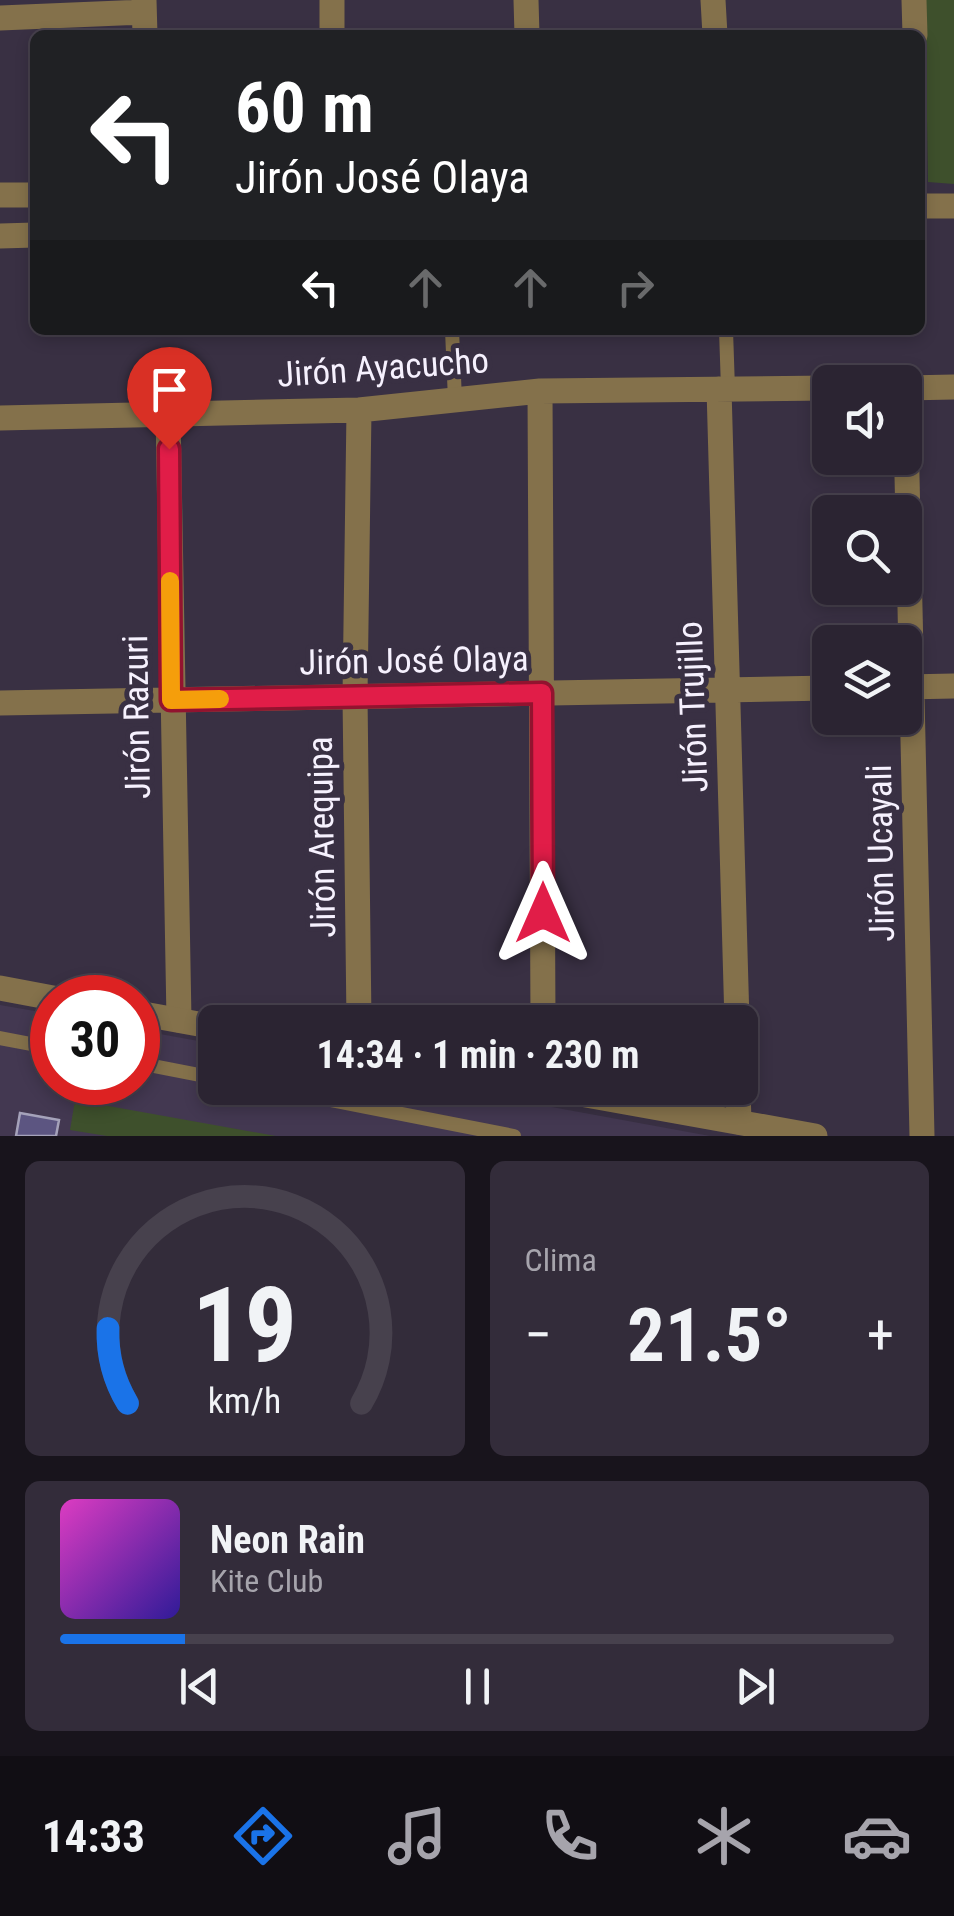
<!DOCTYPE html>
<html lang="es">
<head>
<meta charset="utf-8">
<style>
  :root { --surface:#2b2432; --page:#332c3a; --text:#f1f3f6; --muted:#a6a4ac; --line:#47414d; --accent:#1a73e8 }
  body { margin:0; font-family:"Roboto Condensed",sans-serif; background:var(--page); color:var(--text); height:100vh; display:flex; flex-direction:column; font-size:38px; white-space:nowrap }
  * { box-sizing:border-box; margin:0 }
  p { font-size:32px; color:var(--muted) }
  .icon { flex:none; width:55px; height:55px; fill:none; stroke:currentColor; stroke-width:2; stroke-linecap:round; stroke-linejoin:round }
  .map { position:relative; height:1136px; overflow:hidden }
  .drawer { display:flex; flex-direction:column; gap:25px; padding:25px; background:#18141c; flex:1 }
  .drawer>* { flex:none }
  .top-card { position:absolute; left:30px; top:30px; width:895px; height:305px; border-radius:15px; box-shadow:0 5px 15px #0003,0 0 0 2px var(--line); background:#202124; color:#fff; overflow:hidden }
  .fabs { position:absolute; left:812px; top:365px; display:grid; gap:20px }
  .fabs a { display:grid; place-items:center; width:110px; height:110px; border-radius:15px; background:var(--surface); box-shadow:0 5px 15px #0003,0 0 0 2px var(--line); font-size:50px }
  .speed { position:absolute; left:30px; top:975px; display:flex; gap:20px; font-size:50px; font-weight:700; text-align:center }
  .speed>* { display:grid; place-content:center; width:130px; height:130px; border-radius:50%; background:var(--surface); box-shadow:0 5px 15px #0003,0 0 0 2px var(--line); line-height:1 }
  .speed .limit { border:15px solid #d22; background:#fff; color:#111 }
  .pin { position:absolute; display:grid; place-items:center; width:85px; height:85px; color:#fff; margin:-102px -42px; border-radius:50% 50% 50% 0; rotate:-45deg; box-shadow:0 0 10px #0007 }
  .pin .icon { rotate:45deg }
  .me { position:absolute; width:110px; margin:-55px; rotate:0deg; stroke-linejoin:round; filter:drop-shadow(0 0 8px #0008) }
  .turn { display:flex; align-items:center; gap:35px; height:210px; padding:0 40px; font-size:45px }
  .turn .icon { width:130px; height:130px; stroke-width:2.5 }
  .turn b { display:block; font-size:70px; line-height:85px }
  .lanes { display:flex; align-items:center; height:95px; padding:0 40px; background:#0003; justify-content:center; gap:50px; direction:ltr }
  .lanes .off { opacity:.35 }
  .big { font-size:75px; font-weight:700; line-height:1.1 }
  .drawer .widget { flex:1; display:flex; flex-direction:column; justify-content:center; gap:15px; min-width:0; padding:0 35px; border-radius:15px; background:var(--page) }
  .drawer .dial { align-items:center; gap:0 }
  .dial svg { height:260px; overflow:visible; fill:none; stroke:var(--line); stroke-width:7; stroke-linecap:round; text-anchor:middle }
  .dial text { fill:var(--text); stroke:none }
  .song { display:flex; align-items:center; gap:30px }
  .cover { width:120px; height:120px; border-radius:15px; background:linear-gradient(135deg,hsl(310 70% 55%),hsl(250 70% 35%)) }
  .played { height:10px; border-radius:5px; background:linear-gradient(90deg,var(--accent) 15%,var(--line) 15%) }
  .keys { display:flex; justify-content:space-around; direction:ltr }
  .heat { display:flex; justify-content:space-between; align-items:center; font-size:55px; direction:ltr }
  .drawer .tiles { flex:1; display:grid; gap:25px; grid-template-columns:1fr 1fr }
  .widget:last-child { grid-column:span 2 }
  .trip { position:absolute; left:198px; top:1005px; width:560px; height:100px; border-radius:15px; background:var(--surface); box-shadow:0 5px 15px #0003,0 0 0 2px var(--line); font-weight:700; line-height:100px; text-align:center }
  .tabs { display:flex; height:160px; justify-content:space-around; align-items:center; background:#110e14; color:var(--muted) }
  .tabs .icon { width:70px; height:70px }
  .tabs .active { color:var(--accent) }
  .tabs b { font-size:45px; color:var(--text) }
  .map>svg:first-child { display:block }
  .built { fill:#433851 }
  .green { fill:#3e502c }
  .building { fill:#5c5581; stroke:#a5a2ba; stroke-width:2.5 }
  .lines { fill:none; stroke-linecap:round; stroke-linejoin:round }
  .service { stroke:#84714b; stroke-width:14 }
  .minor { stroke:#84714b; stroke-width:25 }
  .tertiary { stroke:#84714b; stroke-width:25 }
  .route-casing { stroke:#92132f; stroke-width:25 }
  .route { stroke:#e11d48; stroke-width:18 }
  .slow { stroke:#f59e0b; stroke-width:18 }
  .labels { text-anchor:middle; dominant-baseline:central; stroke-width:10; stroke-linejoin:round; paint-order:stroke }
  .street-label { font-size:35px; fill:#f6f1fe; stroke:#393043 }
</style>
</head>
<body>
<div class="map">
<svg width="954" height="1136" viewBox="0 0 954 1136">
  <rect width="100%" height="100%" fill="#393043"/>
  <path class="built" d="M 0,1005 L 52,1014 L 52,1082 L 138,1082 L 138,1030 L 215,1044 L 215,1088 L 448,1088 L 710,1136 L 0,1136 Z"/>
  <path class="green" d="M 925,0 L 954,0 L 954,184 L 928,182 Z
    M 75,1100 L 276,1136 L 107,1136 L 70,1130 Z"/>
  <path class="building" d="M 20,1113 L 59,1120 L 56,1136 L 16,1136 Z"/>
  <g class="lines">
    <path class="service" d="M 452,330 L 455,400
      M 726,330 L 728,389
      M 0,1038 L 52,1048
      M 138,1063 L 215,1078
      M 269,1088 L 514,1136"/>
    <path class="minor" d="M 144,0 L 145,35
      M 526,0 L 527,35
      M 713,0 L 715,35
      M 914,0 L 915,35
      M 0,18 L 144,12
      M 332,35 L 332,0
      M 0,195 L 35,195
      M 920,206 L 954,206
      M 0,236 L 35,235
      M 905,388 L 922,1136
      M 905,388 L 954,387
      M 719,389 L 737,1022
      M 540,391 L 543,1022
      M 168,413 L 179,1020
      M 0,418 L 359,410 L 540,391 L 830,388
      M 905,687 L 954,686
      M 0,703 L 830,688
      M 359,1022 L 355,696 L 359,410
      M 738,1088 L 739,1122"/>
    <path class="tertiary" d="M 0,988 L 53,998
      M 138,1013 L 215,1027
      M 547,1088 L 815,1136"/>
  </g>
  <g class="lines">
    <g class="route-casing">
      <path id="route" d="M 169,449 L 171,700 L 542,693 L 543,913"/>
    </g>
    <use href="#route" class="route"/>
    <path class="slow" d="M 170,581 L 171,700 L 220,699"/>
  </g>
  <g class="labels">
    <g class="street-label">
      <text transform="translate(383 368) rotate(-4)">Jirón Ayacucho</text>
      <text transform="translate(414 661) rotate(-1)">Jirón José Olaya</text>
      <text transform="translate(693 707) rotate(-92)">Jirón Trujillo</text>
      <text transform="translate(137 717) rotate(-91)">Jirón Razuri</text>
      <text transform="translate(322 837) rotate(-91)">Jirón Arequipa</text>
      <text transform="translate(881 853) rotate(-91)">Jirón Ucayali</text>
    </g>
  </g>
</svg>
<div class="fabs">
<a><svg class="icon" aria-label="sound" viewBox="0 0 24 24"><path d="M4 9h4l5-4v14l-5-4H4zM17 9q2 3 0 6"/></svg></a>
<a><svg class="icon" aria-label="search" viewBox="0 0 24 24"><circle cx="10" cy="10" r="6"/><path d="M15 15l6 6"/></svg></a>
<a><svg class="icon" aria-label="layers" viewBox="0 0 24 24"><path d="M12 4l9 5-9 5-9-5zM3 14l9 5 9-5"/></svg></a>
</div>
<div class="speed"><div class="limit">30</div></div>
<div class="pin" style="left:169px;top:449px;background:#d93025"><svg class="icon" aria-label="arrive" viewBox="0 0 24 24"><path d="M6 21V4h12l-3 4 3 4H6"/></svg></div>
<svg class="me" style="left:543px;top:913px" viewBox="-20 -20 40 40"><path d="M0-17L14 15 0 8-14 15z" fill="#e11d48" stroke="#fff" stroke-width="4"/></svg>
<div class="trip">14:34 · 1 min · 230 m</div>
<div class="top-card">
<div class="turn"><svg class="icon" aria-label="left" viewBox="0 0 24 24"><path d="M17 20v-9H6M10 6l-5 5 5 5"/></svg><div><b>60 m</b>Jirón José Olaya</div></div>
<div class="lanes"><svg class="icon" aria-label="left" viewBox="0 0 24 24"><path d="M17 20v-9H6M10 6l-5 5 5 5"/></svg><svg class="icon off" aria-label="ahead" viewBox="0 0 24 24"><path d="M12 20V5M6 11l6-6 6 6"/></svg><svg class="icon off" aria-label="ahead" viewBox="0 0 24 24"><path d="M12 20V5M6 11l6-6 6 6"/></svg><svg class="icon off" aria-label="right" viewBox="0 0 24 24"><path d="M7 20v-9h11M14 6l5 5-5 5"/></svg></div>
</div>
</div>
<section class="drawer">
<div class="tiles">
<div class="widget dial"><svg viewBox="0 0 100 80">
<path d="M14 69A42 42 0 1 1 86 69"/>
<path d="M14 69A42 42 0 0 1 8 46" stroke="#1a73e8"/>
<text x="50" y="56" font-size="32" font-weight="700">19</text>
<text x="50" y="72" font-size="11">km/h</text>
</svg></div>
<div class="widget"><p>Clima</p>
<div class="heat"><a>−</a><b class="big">21.5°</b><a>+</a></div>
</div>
<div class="widget">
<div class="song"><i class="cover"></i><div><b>Neon Rain</b><p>Kite Club</p></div></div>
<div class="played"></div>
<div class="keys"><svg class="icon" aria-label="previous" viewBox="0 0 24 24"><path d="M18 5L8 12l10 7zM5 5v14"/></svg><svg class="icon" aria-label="pause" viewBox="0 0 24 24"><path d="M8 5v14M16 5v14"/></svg><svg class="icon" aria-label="next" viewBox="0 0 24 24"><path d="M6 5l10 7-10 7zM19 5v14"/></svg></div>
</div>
</div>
</section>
<nav class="tabs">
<b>14:33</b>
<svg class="icon active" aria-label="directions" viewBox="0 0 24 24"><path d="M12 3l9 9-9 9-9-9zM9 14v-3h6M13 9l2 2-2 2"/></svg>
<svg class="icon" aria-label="music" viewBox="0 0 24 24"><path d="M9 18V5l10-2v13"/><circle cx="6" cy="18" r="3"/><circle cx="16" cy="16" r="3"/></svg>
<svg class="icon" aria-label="phone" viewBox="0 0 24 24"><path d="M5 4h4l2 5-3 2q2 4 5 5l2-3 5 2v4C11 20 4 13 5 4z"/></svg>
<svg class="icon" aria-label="climate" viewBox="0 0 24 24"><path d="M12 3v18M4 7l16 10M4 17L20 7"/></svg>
<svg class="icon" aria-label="car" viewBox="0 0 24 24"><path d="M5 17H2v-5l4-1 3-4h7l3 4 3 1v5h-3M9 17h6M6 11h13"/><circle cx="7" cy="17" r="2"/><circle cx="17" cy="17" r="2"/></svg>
</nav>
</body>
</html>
